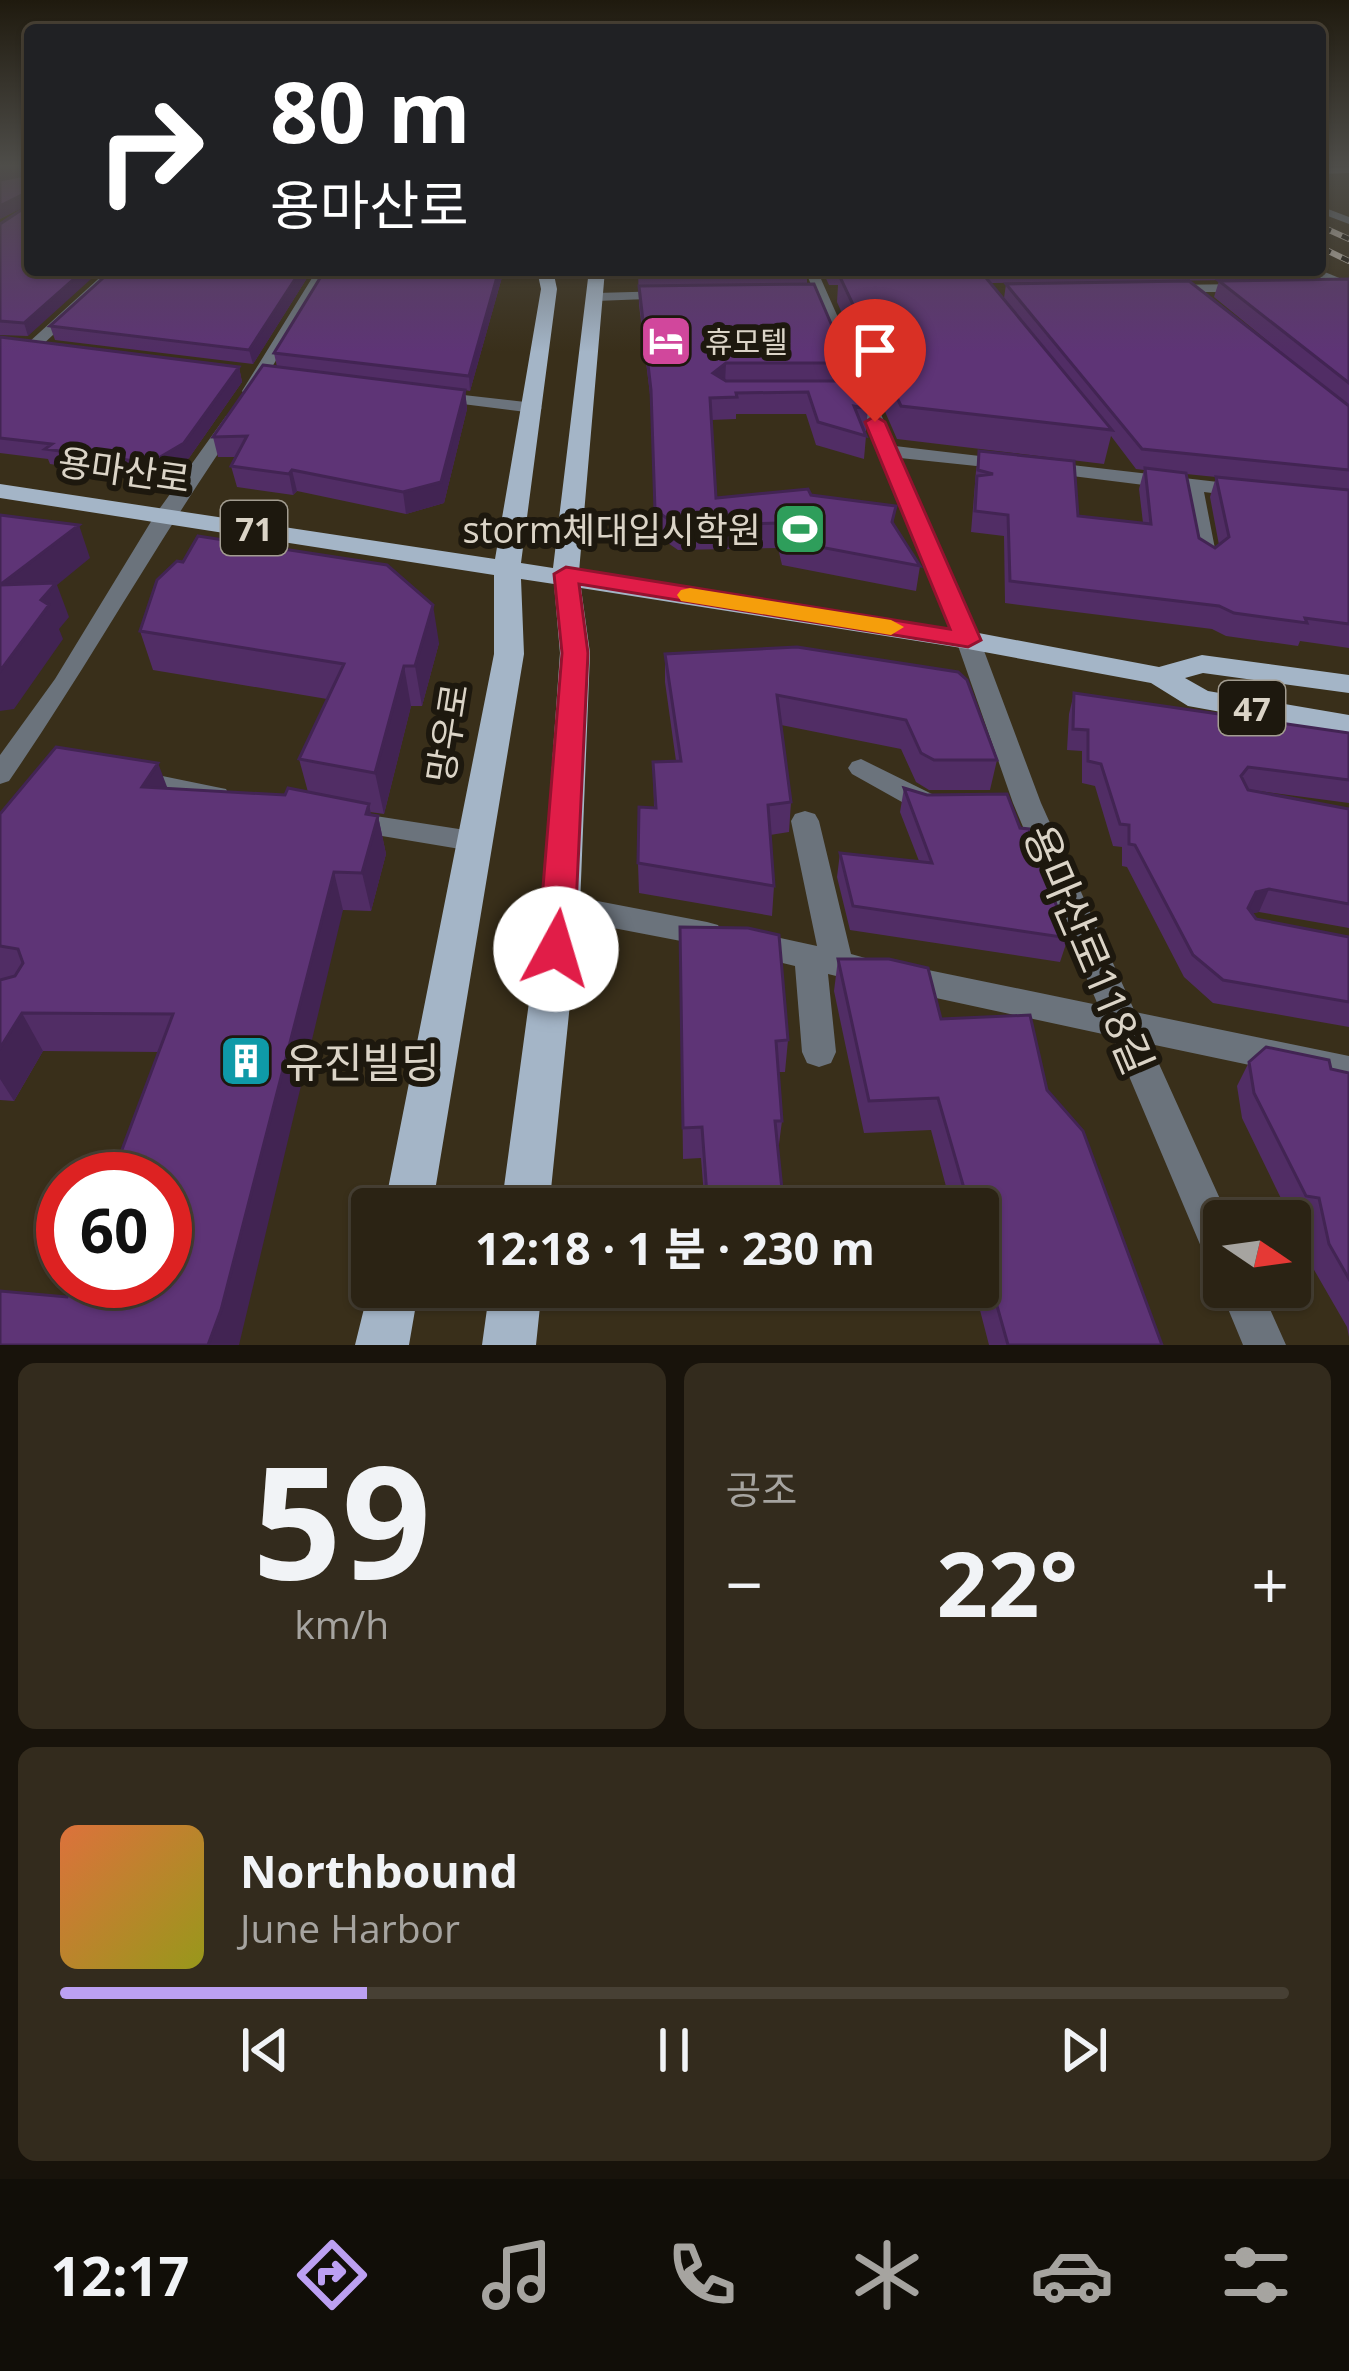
<!DOCTYPE html>
<html lang="ko">
<head>
<meta charset="utf-8">
<style>
  :root { --surface:#2b2314; --page:#332b1d; --text:#f1f3f6; --muted:#a6a4a0; --line:#474034; --accent:#bca0f2 }
  body { margin:0; font-family:"Open Sans","Noto Sans KR",sans-serif; background:var(--page); color:var(--text); height:100vh; display:flex; flex-direction:column; font-size:45px; white-space:nowrap }
  * { box-sizing:border-box; margin:0 }
  p { font-size:39px; color:var(--muted) }
  .icon { flex:none; width:66px; height:66px; fill:none; stroke:currentColor; stroke-width:2; stroke-linecap:round; stroke-linejoin:round }
  .map { position:relative; height:1345px; overflow:hidden }
  .details { display:flex; flex-direction:column; gap:18px; padding:18px; background:#18130b; flex:1 }
  .details>* { flex:none }
  .banner { position:absolute; left:24px; top:24px; width:1302px; height:252px; border-radius:12px; box-shadow:0 3px 9px #0004,0 0 0 3px var(--line); background:#202124; color:#fff; overflow:hidden }
  .needle { width:78px; rotate:103deg }
  .fabs { position:absolute; left:1203px; top:1200px; display:grid; gap:24px }
  .fabs a { display:grid; place-items:center; width:108px; height:108px; border-radius:12px; background:var(--surface); box-shadow:0 3px 9px #0004,0 0 0 3px var(--line); font-size:60px }
  .speed { position:absolute; left:36px; top:1152px; display:flex; gap:24px; font-size:60px; font-weight:700; text-align:center }
  .speed>* { display:grid; place-content:center; width:156px; height:156px; border-radius:50%; background:var(--surface); box-shadow:0 3px 9px #0004,0 0 0 3px var(--line); line-height:1 }
  .speed .limit { border:18px solid #d22; background:#fff; color:#111 }
  .pin { position:absolute; display:grid; place-items:center; width:102px; height:102px; color:#fff; margin:-123px -51px; border-radius:50% 50% 50% 0; rotate:-45deg; box-shadow:0 0 12px #0007 }
  .pin .icon { rotate:45deg }
  .me { position:absolute; width:132px; margin:-66px; rotate:6deg; stroke-linejoin:round; filter:drop-shadow(0 0 9px #0008) }
  .turn { display:flex; align-items:center; gap:42px; height:252px; padding:0 48px; font-size:54px }
  .turn .icon { width:156px; height:156px; stroke-width:2.5 }
  .turn b { display:block; font-size:84px; line-height:102px }
  .big { font-size:90px; font-weight:700; line-height:1.1 }
  .details .tile { flex:1; display:flex; flex-direction:column; justify-content:center; gap:18px; min-width:0; padding:0 42px; border-radius:18px; background:var(--page) }
  .details .dial { align-items:center; gap:0 }
  .dial b { font-size:156px; line-height:1 }
  .song { display:flex; align-items:center; gap:36px }
  .cover { width:144px; height:144px; border-radius:18px; background:linear-gradient(135deg,hsl(20 70% 55%),hsl(60 70% 35%)) }
  .played { height:12px; border-radius:6px; background:linear-gradient(90deg,var(--accent) 25%,var(--line) 25%) }
  .keys { display:flex; justify-content:space-around; direction:ltr }
  .heat { display:flex; justify-content:space-between; align-items:center; font-size:66px; direction:ltr }
  .details .tiles { flex:1; display:grid; gap:18px; grid-template-columns:1fr 1fr }
  .tile:last-child { grid-column:span 2 }
  .trip { position:absolute; left:351px; top:1188px; width:648px; height:120px; border-radius:12px; background:var(--surface); box-shadow:0 3px 9px #0004,0 0 0 3px var(--line); font-weight:700; line-height:120px; text-align:center }
  .tab-bar { display:flex; height:192px; justify-content:space-around; align-items:center; background:#110e08; color:var(--muted) }
  .tab-bar .icon { width:84px; height:84px }
  .tab-bar .selected { color:var(--accent) }
  .tab-bar b { font-size:54px; color:var(--text) }
  .map>svg:first-child { display:block }
  .lines { fill:none; stroke-linecap:round; stroke-linejoin:round }
  .minor { fill:#6b737c; fill-rule:evenodd }
  .tertiary { fill:#6b737c; fill-rule:evenodd }
  .primary { fill:#a4b5c7; fill-rule:evenodd }
  .rail-casing { stroke:#cbc3b6; stroke-width:6 }
  .rail { stroke:#1d180e; stroke-width:4.5; stroke-dasharray:12; stroke-linecap:butt }
  .wall { fill:#512d65; fill-rule:evenodd }
  .shaded-wall { fill:#422453 }
  .building { fill:#5e3476; stroke:#422453; stroke-width:3 }
  .route { fill:#e11d48; stroke:#92132f; stroke-width:3 }
  .slow { fill:#f59e0b }
  .labels { text-anchor:middle; dominant-baseline:central; stroke-width:12; stroke-linejoin:round; paint-order:stroke }
  .far-poi-label { font-size:30px; fill:#dbd4c7; stroke:#1d180e; text-anchor:start }
  .shield { fill:#1d180e; stroke:#a29c90; stroke-width:3 }
  .shield-label { font-size:33px; font-weight:bold; fill:#dbd4c7 }
  .street-label { font-size:36px; fill:#dbd4c7; stroke:#1d180e }
  .poi-label { font-size:36px; fill:#dbd4c7; stroke:#1d180e; text-anchor:end }
  .near-street-label { font-size:42px; fill:#dbd4c7; stroke:#1d180e }
  .near-poi-label { font-size:42px; fill:#dbd4c7; stroke:#1d180e; text-anchor:start }
</style>
</head>
<body>
<div class="map">
<svg width="1349" height="1345" viewBox="0 0 1349 1345">
  <rect width="100%" height="100%" fill="#392f1a"/>
  <g class="lines">
    <path class="minor" d="M 1349,167 L 1349,173 L 1320,174 L 1320,168 Z
      M 1320,206 L 1349,217 L 1349,224 L 1320,213 Z
      M 108,270 L 122,270 L 38,349 L 28,349 L 28,343 Z
      M 317,270 L 329,270 L 258,391 L 244,394 L 242,391 Z
      M 805,270 L 817,270 L 895,446 L 1005,459 L 1014,464 L 1005,469 L 900,458 L 980,640 L 1041,803 L 1135,1012 L 1349,1056 L 1349,1086 L 1150,1044 L 1230,1221 L 1224,1221 L 1224,1287 L 1260,1287 L 1286,1345 L 1243,1345 L 1219,1287 L 1224,1274 L 1210,1268 L 1112,1036 L 899,990 L 888,986 L 883,977 L 888,968 L 899,964 L 1098,1005 L 1013,803 L 956,640 Z
      M 1164,285 L 1250,284 L 1257,288 L 1250,292 L 1159,292 L 1157,289 Z
      M 668,291 L 673,292 L 673,298 L 596,301 L 589,297 L 596,293 Z
      M 437,392 L 534,403 L 542,408 L 534,413 L 431,400 L 431,394 Z
      M 226,416 L 241,420 C 159,538 90,663 9,781 L 0,784 L 0,755 L 55,679 L 155,515 Z
      M 1046,462 L 1244,485 L 1253,491 L 1244,497 L 1204,492 L 1217,559 L 1207,565 L 1197,559 L 1184,490 L 1040,472 L 1037,468 Z
      M 861,759 L 938,797 L 942,804 L 938,811 L 918,811 L 852,774 L 848,768 L 852,762 Z
      M 138,771 L 216,787 L 226,789 L 230,796 L 226,803 L 216,805 L 128,786 L 125,780 L 128,774 Z
      M 805,811 L 815,814 L 819,821 L 851,954 L 876,961 L 881,970 L 876,979 L 865,983 L 828,974 L 836,1052 L 831,1063 L 819,1067 L 807,1063 L 802,1052 L 795,966 L 742,953 L 737,944 L 742,935 L 753,932 L 817,946 L 791,821 L 795,814 Z
      M 350,812 L 478,832 L 488,835 L 492,842 L 488,849 L 478,852 L 340,829 L 336,822 L 340,815 Z
      M 561,894 L 707,922 L 718,925 L 723,934 L 718,943 L 707,946 L 561,918 L 550,914 L 546,906 L 550,898 Z"/>
    <path class="tertiary" d="M 1304,270 L 1320,270 L 1349,282 L 1349,291 Z"/>
    <path class="primary" d="M 537,270 L 553,270 L 557,289 L 521,563 L 553,568 L 589,270 L 605,270 L 579,572 L 968,631 L 1159,667 L 1202,655 L 1349,675 L 1349,693 L 1203,673 L 1185,678 L 1208,691 L 1349,715 L 1349,735 L 1188,706 L 1151,683 L 968,649 L 581,588 L 590,653 L 580,906 L 549,1209 L 501,1209 L 542,906 L 560,653 L 554,584 L 521,579 L 524,654 L 432,1209 L 384,1209 L 494,654 L 494,575 L 0,498 L 0,484 L 495,559 L 541,289 Z
      M 372,1276 L 372,1287 L 419,1287 L 409,1345 L 355,1345 Z
      M 490,1287 L 542,1287 L 536,1345 L 482,1345 Z"/>
    <g class="rail-casing">
      <path id="rail" d="M 1320,226 L 1349,239
        M 1320,247 L 1349,261"/>
    </g>
    <use href="#rail" class="rail"/>
  </g>
  <path class="wall" d="M 0,164 L 30,164 L 28,336 L 0,335 L 0,224 L 29,204 L 0,219 L 30,174 L 0,178 Z
    M 112,270 L 312,270 L 253,364 L 55,340 L 50,326 Z
    M 325,270 L 504,270 L 470,391 L 465,390 L 467,409 L 444,503 L 406,514 L 297,491 L 293,495 L 237,487 L 231,466 L 236,457 L 218,457 L 213,437 L 277,367 L 274,353 Z
    M 638,270 L 807,272 L 807,284 L 848,363 L 847,381 L 868,409 L 866,431 L 864,431 L 866,436 L 864,459 L 816,445 L 806,414 L 736,414 L 736,419 L 711,420 L 716,498 L 811,495 L 896,506 L 893,524 L 920,566 L 916,591 L 782,565 L 778,548 L 678,550 L 655,534 L 652,411 L 639,305 Z
    M 822,270 L 1316,270 L 1313,279 L 991,283 L 1004,298 L 1006,284 L 1329,391 L 1214,297 L 1219,281 L 1349,279 L 1349,648 L 1300,641 L 1298,646 L 1226,636 L 1212,629 L 1005,603 L 1004,536 L 971,532 L 976,471 L 979,451 L 1078,516 L 1143,523 L 1139,489 L 1144,470 L 1136,469 L 1111,436 L 1104,464 L 897,439 L 837,302 L 838,285 L 829,285 ZM 1186,474 L 1216,477 L 1210,497 L 1219,545 L 1215,548 L 1199,538 Z
    M 0,337 L 239,367 L 242,382 L 189,458 L 155,479 L 50,464 L 48,459 L 0,453 Z
    M 140,631 L 439,643 L 422,706 L 411,706 L 384,814 L 370,812 L 371,815 L 378,816 L 386,854 L 371,911 L 343,910 L 67,1297 L 159,1052 L 43,1051 L 14,1101 L 0,1100 L 0,814 L 168,788 L 285,795 L 308,792 L 299,759 L 327,699 L 153,670 Z
    M 797,647 L 997,760 L 990,790 L 929,790 L 916,782 L 901,749 L 781,725 L 791,802 L 789,832 L 770,835 L 774,886 L 772,916 L 639,893 L 638,863 L 654,808 L 653,762 L 676,761 L 665,682 L 665,654 Z
    M 1074,693 L 1349,733 L 1349,803 L 1252,790 L 1349,809 L 1349,928 L 1259,912 L 1252,913 L 1256,919 L 1349,937 L 1349,1027 L 1213,1003 L 1184,977 L 1127,867 L 1122,866 L 1122,847 L 1113,846 L 1095,786 L 1082,783 L 1082,751 L 1067,750 L 1069,714 Z
    M 904,788 L 1068,938 L 1060,962 L 850,930 L 837,877 L 840,853 L 919,861 L 900,812 Z
    M 680,927 L 788,1040 L 785,1072 L 778,1072 L 782,1121 L 778,1152 L 784,1209 L 705,1209 L 701,1158 L 683,1159 Z
    M 838,959 L 941,1019 L 1047,1090 L 1162,1345 L 989,1345 L 974,1287 L 978,1287 L 978,1209 L 952,1209 L 931,1130 L 864,1133 L 834,991 Z
    M 1249,1062 L 1331,1069 L 1349,1073 L 1349,1337 L 1347,1327 L 1313,1268 L 1304,1222 L 1291,1219 L 1242,1118 L 1237,1086 Z
    M 711,1287 L 788,1287 L 786,1302 L 713,1310 Z"/>
  <path class="shaded-wall" d="M 27,164 L 30,174 L 0,178 L 0,167 Z
    M 30,191 L 30,204 L 0,219 L 0,206 Z
    M 84,270 L 101,270 L 28,336 L 24,323 Z
    M 301,270 L 312,270 L 253,364 L 249,350 Z
    M 499,270 L 504,270 L 470,391 L 469,376 Z
    M 726,363 L 725,383 L 713,373 Z
    M 239,367 L 242,382 L 189,458 L 155,479 L 150,463 Z
    M 465,390 L 467,409 L 444,503 L 406,514 L 403,492 Z
    M 292,470 L 297,491 L 293,495 L 289,474 Z
    M 79,525 L 90,558 L 57,585 L 69,617 L 59,629 L 63,639 L 14,709 L 0,711 L 0,585 Z
    M 433,605 L 439,643 L 422,706 L 415,666 Z
    M 404,666 L 411,706 L 384,814 L 375,773 Z
    M 158,763 L 172,800 L 142,787 Z
    M 369,804 L 374,829 L 378,816 L 386,854 L 371,911 L 362,873 L 366,814 Z
    M 334,872 L 343,910 L 239,1345 L 208,1345 Z
    M 1269,889 L 1259,912 L 1246,915 L 1256,892 Z
    M 22,1013 L 43,1051 L 14,1101 L 0,1079 L 0,1048 Z"/>
  <path class="building" d="M 30,174 L 30,270 L 84,270 L 24,323 L 0,321 L 0,224 L 29,205 L 30,191 L 0,206 L 0,180 Z
    M 112,270 L 301,270 L 249,350 L 50,326 Z
    M 325,270 L 499,270 L 469,376 L 274,353 Z
    M 638,270 L 806,270 L 807,272 L 638,274 Z
    M 829,270 L 992,270 L 830,272 Z
    M 982,273 L 1112,430 L 901,406 L 839,275 Z
    M 1349,279 L 1349,383 L 1219,281 Z
    M 1189,281 L 1349,406 L 1349,470 L 1142,449 L 1006,284 Z
    M 814,284 L 848,363 L 726,363 L 713,373 L 726,381 L 856,381 L 868,409 L 854,406 L 866,436 L 818,422 L 808,392 L 736,393 L 737,397 L 710,398 L 716,498 L 808,489 L 811,495 L 896,506 L 892,522 L 920,566 L 783,540 L 779,523 L 678,526 L 655,510 L 651,390 L 639,286 Z
    M 0,337 L 239,367 L 184,443 L 150,463 L 45,449 L 52,444 L 0,438 Z
    M 263,365 L 465,390 L 441,482 L 403,492 L 292,470 L 289,474 L 231,466 L 247,436 L 213,437 Z
    M 979,451 L 1074,461 L 1078,516 L 1151,524 L 1145,468 L 1186,473 L 1199,538 L 1215,548 L 1229,537 L 1216,477 L 1349,490 L 1349,624 L 1305,618 L 1307,623 L 1234,613 L 1219,606 L 1010,581 L 1008,515 L 975,511 L 977,476 L 993,474 L 978,470 Z
    M 0,515 L 79,525 L 0,585 L 56,583 L 41,600 L 49,605 L 0,671 Z
    M 198,536 L 387,565 L 433,605 L 415,666 L 404,666 L 375,773 L 299,759 L 344,664 L 140,631 L 157,580 L 177,561 L 183,562 Z
    M 797,647 L 958,672 L 967,680 L 997,760 L 934,760 L 921,753 L 906,720 L 777,695 L 791,802 L 768,805 L 774,886 L 638,863 L 639,807 L 656,808 L 653,762 L 681,761 L 665,654 Z
    M 1074,693 L 1349,733 L 1349,780 L 1248,767 L 1241,776 L 1248,790 L 1349,809 L 1349,904 L 1269,889 L 1256,892 L 1248,908 L 1256,919 L 1349,937 L 1349,1002 L 1223,980 L 1193,955 L 1135,845 L 1129,844 L 1129,825 L 1120,824 L 1101,764 L 1088,761 L 1088,730 L 1073,729 Z
    M 56,747 L 158,763 L 142,787 L 285,795 L 288,788 L 369,804 L 366,814 L 378,816 L 362,873 L 334,872 L 221,1310 L 208,1345 L 0,1345 L 0,1291 L 67,1297 L 73,1281 L 165,1281 L 165,1179 L 111,1179 L 173,1014 L 22,1013 L 0,1048 L 0,980 L 15,976 L 23,963 L 18,949 L 0,946 L 0,814 Z
    M 904,788 L 927,795 L 1007,794 L 1020,828 L 1029,829 L 1068,938 L 853,906 L 840,853 L 932,863 Z
    M 680,927 L 748,928 L 779,935 L 788,1040 L 776,1041 L 782,1121 L 775,1121 L 784,1209 L 708,1209 L 702,1127 L 683,1128 Z
    M 838,959 L 889,959 L 928,968 L 941,1019 L 1030,1015 L 1047,1090 L 1083,1131 L 1162,1345 L 1008,1345 L 978,1238 L 978,1209 L 970,1209 L 938,1098 L 869,1101 Z
    M 1266,1047 L 1329,1060 L 1331,1069 L 1349,1073 L 1349,1279 L 1329,1244 L 1319,1198 L 1306,1196 L 1254,1093 L 1249,1062 Z"/>
  <linearGradient id="sky" x2="0" y2="1"><stop stop-color="#1f1a0e"/><stop offset="0.47" stop-color="#4e4d49"/><stop offset="1" stop-color="#4e4d49" stop-opacity="0"/></linearGradient>
  <rect width="1349" height="352" fill="url(#sky)"/>
  <path class="route" d="M 875,416 L 885,422 L 981,640 L 968,647 L 579,584 L 588,653 L 574,949 L 568,959 L 556,963 L 543,959 L 538,949 L 562,653 L 554,574 L 566,567 L 950,629 L 865,422 Z"/>
  <path class="slow" d="M 690,588 L 891,620 L 904,627 L 891,635 L 681,601 L 677,595 L 681,590 Z"/>
  <defs>
    <g id="hotel-square" transform="scale(2.7)"><rect x="-9" y="-9" width="18" height="18" rx="4" fill="#d1479c" stroke="#1d180e"/><path d="M-6-4.5h1.5V1H6V5H4.5V3h-9V5H-6ZM-4 0a1.8 1.8 0 1 1 3.6 0ZM.5 0V-2.5h3Q6-2.5 6 0Z" fill="#fff"/></g>
    <g id="stadium-square" transform="scale(2.7)"><rect x="-9" y="-9" width="18" height="18" rx="4" fill="#2e9e5b" stroke="#1d180e"/><path d="M0-5a6.5 5 0 1 0 0 10a6.5 5 0 1 0 0-10ZM-3.5-1.8h7v3.6h-7Z" fill="#fff"/></g>
    <g id="building-square" transform="scale(2.7)"><rect x="-9" y="-9" width="18" height="18" rx="4" fill="#0f9aa8" stroke="#1d180e"/><path d="M-4-6H4V6H1V3H-1V6H-4ZM-2.5-4.3h1.7v1.8h-1.7ZM.8-4.3h1.7v1.8H.8ZM-2.5-1h1.7V.8h-1.7ZM.8-1h1.7V.8H.8Z" fill="#fff"/></g>
  </defs>
  <g fill-rule="evenodd">
    <use href="#hotel-square" x="666" y="341"/>
    <use href="#stadium-square" x="800" y="529"/>
    <use href="#building-square" x="246" y="1061"/>
  </g>
  <g class="labels">
    <g class="far-poi-label">
      <text x="705" y="341">휴모텔</text>
    </g>
    <g class="shield">
      <rect x="221" y="501" width="66" height="54" rx="9"/>
      <rect x="1219" y="681" width="66" height="54" rx="9"/>
    </g>
    <g class="shield-label">
      <text x="254" y="528">71</text>
      <text x="1252" y="708">47</text>
    </g>
    <g class="street-label">
      <text transform="translate(124 470) rotate(8)">용마산로</text>
      <text transform="translate(447 733) rotate(-81)">망우로</text>
    </g>
    <g class="poi-label">
      <text x="761" y="529">storm체대입시학원</text>
    </g>
    <g class="near-street-label">
      <text transform="translate(1090 949) rotate(67)">용마산로118길</text>
    </g>
    <g class="near-poi-label">
      <text x="285" y="1061">유진빌딩</text>
    </g>
  </g>
</svg>
<div class="fabs">
<a><svg class="needle" viewBox="-14 -14 28 28"><path d="M0-13l5 13h-10z" fill="#e53935"/><path d="M0 13l5-13h-10z" fill="#a6a4a0"/></svg></a>
</div>
<div class="speed"><div class="limit">60</div></div>
<div class="pin" style="left:875px;top:422px;background:#d93025"><svg class="icon" aria-label="arrive" viewBox="0 0 24 24"><path d="M6 21V4h12l-3 4 3 4H6"/></svg></div>
<svg class="me" style="left:556px;top:949px" viewBox="-20 -20 40 40"><circle r="19" fill="#fff"/><path d="M0-13L10 11 0 6-10 11z" fill="#e11d48"/></svg>
<div class="trip">12:18 · 1 분 · 230 m</div>
<div class="banner">
<div class="turn"><svg class="icon" aria-label="right" viewBox="0 0 24 24"><path d="M7 20v-9h11M14 6l5 5-5 5"/></svg><div><b>80 m</b>용마산로</div></div>
</div>
</div>
<section class="details">
<div class="tiles">
<div class="tile dial"><b>59</b><p>km/h</p></div>
<div class="tile"><p>공조</p>
<div class="heat"><a>−</a><b class="big">22°</b><a>+</a></div>
</div>
<div class="tile">
<div class="song"><i class="cover"></i><div><b>Northbound</b><p>June Harbor</p></div></div>
<div class="played"></div>
<div class="keys"><svg class="icon" aria-label="previous" viewBox="0 0 24 24"><path d="M18 5L8 12l10 7zM5 5v14"/></svg><svg class="icon" aria-label="pause" viewBox="0 0 24 24"><path d="M8 5v14M16 5v14"/></svg><svg class="icon" aria-label="next" viewBox="0 0 24 24"><path d="M6 5l10 7-10 7zM19 5v14"/></svg></div>
</div>
</div>
</section>
<nav class="tab-bar">
<b>12:17</b>
<svg class="icon selected" aria-label="directions" viewBox="0 0 24 24"><path d="M12 3l9 9-9 9-9-9zM9 14v-3h6M13 9l2 2-2 2"/></svg>
<svg class="icon" aria-label="music" viewBox="0 0 24 24"><path d="M9 18V5l10-2v13"/><circle cx="6" cy="18" r="3"/><circle cx="16" cy="16" r="3"/></svg>
<svg class="icon" aria-label="phone" viewBox="0 0 24 24"><path d="M5 4h4l2 5-3 2q2 4 5 5l2-3 5 2v4C11 20 4 13 5 4z"/></svg>
<svg class="icon" aria-label="climate" viewBox="0 0 24 24"><path d="M12 3v18M4 7l16 10M4 17L20 7"/></svg>
<svg class="icon" aria-label="car" viewBox="0 0 24 24"><path d="M5 17H2v-5l4-1 3-4h7l3 4 3 1v5h-3M9 17h6M6 11h13"/><circle cx="7" cy="17" r="2"/><circle cx="17" cy="17" r="2"/></svg>
<svg class="icon" aria-label="filters" viewBox="0 0 24 24"><path d="M4 7h16M4 17h16"/><circle cx="9" cy="7" r="2"/><circle cx="15" cy="17" r="2"/></svg>
</nav>
</body>
</html>
